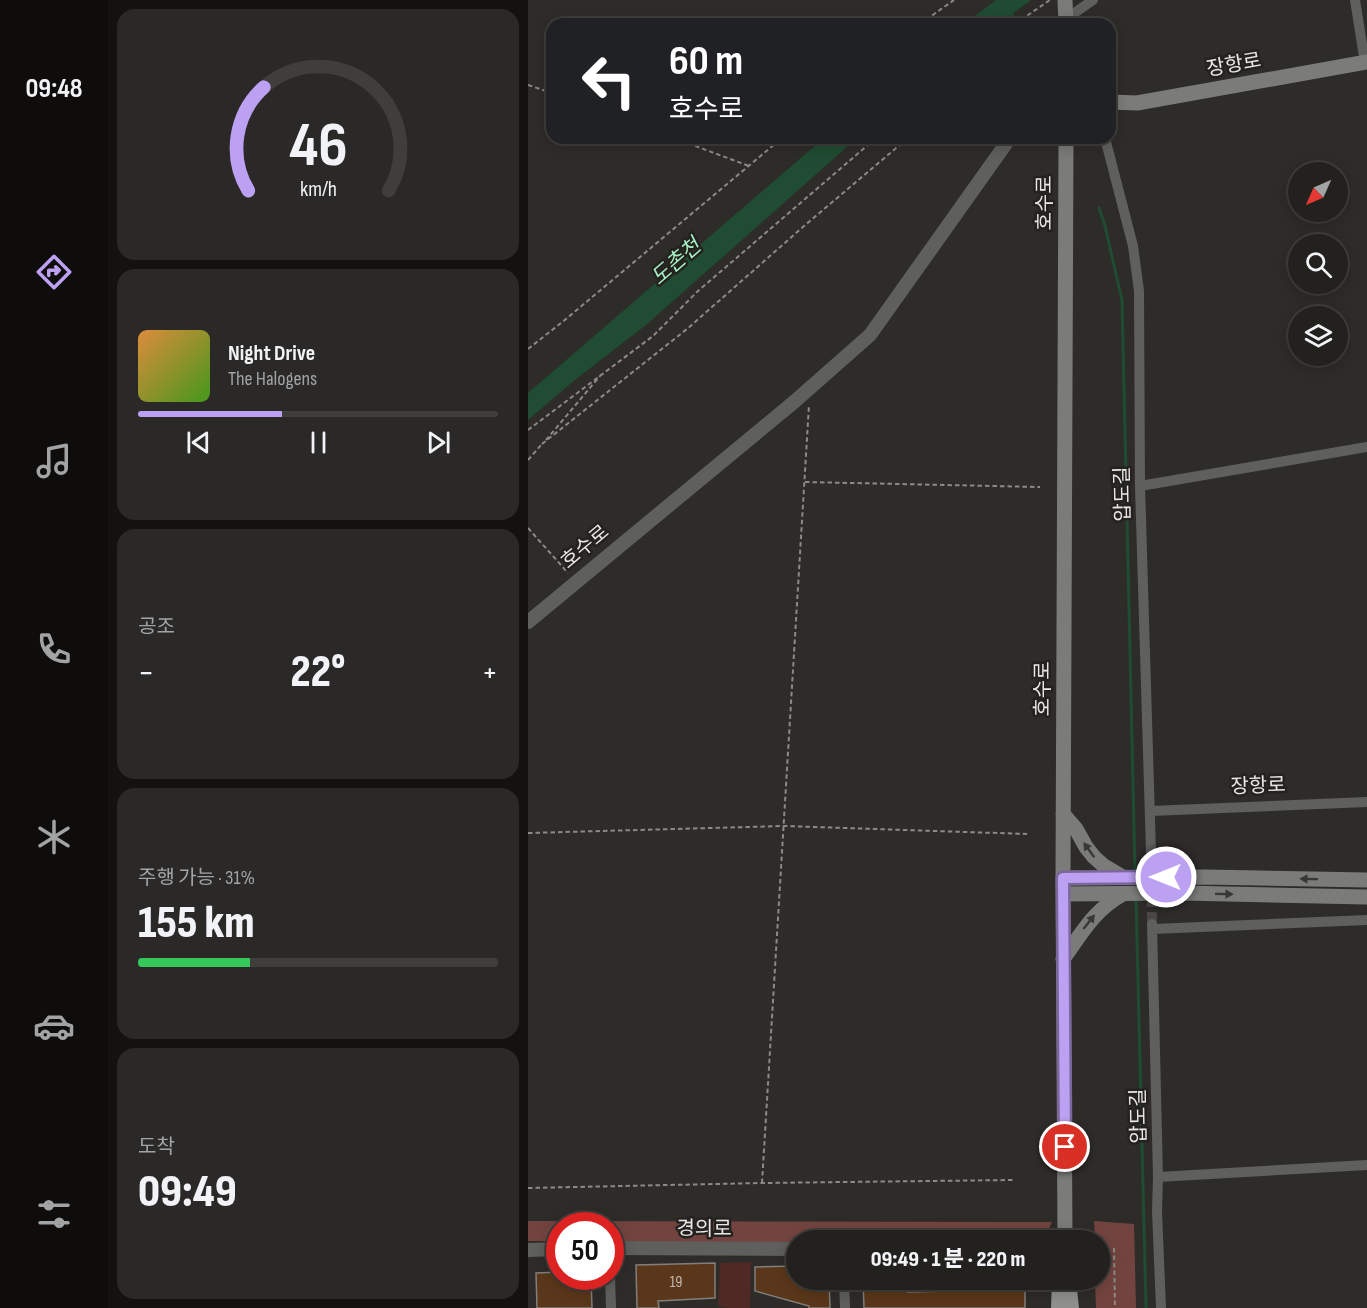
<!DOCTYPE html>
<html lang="ko">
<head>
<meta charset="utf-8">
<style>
  :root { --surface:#22211e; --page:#2a2927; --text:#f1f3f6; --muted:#a2a3a4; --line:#3f3e3c; --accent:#bca0f2 }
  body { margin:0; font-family:"Sofia Sans Condensed","Noto Sans KR",sans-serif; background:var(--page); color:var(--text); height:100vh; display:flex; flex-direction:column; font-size:22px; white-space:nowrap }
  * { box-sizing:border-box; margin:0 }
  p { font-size:20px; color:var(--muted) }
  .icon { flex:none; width:33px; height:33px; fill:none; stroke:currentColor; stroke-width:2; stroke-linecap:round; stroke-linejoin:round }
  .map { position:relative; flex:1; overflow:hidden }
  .sheet { display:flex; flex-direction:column; gap:9px; padding:9px; background:#131210; width:420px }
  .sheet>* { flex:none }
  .top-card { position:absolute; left:18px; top:18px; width:570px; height:126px; border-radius:18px; box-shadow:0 3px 15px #0003,0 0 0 2px var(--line); background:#202124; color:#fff; overflow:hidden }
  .needle { width:39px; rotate:225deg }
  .buttons { position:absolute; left:760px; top:162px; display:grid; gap:12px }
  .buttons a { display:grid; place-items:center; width:60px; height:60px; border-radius:50%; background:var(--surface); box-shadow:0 3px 15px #0003,0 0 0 2px var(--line); font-size:30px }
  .speed { position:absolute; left:18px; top:1212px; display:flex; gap:12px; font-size:30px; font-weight:700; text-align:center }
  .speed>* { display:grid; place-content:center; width:78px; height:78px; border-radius:50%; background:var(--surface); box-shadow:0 3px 15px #0003,0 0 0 2px var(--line); line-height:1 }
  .speed .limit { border:9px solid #d22; background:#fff; color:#111 }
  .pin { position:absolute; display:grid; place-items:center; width:51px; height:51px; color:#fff; margin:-26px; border:3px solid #fff; border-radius:50%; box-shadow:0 2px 6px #0007 }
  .me { position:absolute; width:66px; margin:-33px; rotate:270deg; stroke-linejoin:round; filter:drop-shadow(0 0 4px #0008) }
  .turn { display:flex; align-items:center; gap:21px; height:126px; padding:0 24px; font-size:27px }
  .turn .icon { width:78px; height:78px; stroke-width:2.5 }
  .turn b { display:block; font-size:42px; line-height:51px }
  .big { font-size:45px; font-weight:800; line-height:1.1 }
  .sheet .widget { flex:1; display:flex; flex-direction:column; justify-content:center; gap:9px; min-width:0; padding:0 21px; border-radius:18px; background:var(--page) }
  .sheet .dial { align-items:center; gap:0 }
  .dial svg { height:156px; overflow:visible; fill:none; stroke:var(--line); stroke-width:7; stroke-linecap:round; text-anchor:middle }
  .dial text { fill:var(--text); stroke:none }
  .song { display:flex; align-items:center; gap:18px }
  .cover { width:72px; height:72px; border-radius:9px; background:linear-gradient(135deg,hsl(30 70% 55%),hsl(100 70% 35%)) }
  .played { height:6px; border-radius:3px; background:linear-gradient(90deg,var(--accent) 40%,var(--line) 40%) }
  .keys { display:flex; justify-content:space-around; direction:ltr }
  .heat { display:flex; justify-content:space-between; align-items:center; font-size:33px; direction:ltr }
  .charge { height:9px; border-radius:4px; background:linear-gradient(90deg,#34c759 31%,var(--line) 0) }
  .trip { position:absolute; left:258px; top:1230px; width:324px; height:60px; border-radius:30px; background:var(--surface); box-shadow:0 3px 15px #0003,0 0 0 2px var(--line); font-weight:800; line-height:60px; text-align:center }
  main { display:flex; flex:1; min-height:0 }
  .dock { display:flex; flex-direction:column; width:108px; justify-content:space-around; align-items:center; background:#0e0d0c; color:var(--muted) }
  .dock .icon { width:42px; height:42px }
  .dock .active { color:var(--accent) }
  .dock b { font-size:27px; color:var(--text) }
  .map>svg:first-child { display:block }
  .green { fill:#502925 }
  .forest { fill:#73443f }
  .water { fill:#204c33 }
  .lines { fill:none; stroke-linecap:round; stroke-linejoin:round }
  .stream { stroke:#204c33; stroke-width:3 }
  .building { fill:#5a371a; stroke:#827e7b; stroke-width:1.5 }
  .minor-tunnel { stroke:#494844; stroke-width:10; stroke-dasharray:10 5; stroke-linecap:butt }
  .path { stroke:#8b8a86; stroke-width:2; stroke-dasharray:4.5 3; stroke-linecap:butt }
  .minor { stroke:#5f5f5e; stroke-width:10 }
  .tertiary { stroke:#5f5f5e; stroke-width:14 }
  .secondary { stroke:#7b7c79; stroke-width:15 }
  .primary { stroke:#91928e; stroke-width:16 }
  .oneway { fill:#393835 }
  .route-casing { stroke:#7a689d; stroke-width:15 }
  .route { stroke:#bca0f2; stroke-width:10 }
  .labels { text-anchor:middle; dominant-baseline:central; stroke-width:5; stroke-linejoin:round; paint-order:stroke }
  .number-label { font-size:16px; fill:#c4bbb2 }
  .street-label { font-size:20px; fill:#e8e7e4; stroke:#23221e }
  .water-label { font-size:21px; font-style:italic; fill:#a7f0c3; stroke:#23221e }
</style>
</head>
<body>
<main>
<nav class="dock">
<b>09:48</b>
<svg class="icon active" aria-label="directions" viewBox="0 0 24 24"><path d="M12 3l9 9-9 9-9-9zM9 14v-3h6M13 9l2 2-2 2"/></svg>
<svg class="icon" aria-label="music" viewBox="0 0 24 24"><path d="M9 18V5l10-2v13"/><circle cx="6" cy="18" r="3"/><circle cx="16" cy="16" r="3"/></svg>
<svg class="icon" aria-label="phone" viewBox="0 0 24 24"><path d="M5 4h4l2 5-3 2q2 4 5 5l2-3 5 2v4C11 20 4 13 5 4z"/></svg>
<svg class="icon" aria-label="climate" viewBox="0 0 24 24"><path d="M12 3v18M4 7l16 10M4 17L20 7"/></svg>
<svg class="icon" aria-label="car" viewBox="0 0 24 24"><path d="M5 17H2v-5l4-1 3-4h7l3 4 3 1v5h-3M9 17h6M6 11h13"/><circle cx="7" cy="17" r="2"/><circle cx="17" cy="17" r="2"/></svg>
<svg class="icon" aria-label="filters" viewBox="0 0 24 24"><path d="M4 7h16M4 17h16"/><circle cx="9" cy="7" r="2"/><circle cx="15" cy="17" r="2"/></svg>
</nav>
<section class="sheet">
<div class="widget dial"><svg viewBox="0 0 100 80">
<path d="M14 69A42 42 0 1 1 86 69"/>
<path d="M14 69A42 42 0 0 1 22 16" stroke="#bca0f2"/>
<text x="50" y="56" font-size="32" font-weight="700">46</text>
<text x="50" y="72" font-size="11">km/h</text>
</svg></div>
<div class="widget">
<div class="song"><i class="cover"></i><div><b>Night Drive</b><p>The Halogens</p></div></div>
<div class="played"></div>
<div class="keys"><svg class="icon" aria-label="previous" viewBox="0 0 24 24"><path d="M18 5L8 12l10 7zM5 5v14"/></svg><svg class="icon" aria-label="pause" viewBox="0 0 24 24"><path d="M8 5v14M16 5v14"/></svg><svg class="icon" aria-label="next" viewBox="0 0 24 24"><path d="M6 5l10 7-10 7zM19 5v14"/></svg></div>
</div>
<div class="widget"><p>공조</p>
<div class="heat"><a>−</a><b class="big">22°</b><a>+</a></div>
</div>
<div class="widget"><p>주행 가능 · 31%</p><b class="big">155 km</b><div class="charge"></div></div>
<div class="widget"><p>도착</p><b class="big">09:49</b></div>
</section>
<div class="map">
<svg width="839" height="1308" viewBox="0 0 839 1308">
  <rect width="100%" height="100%" fill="#2d2c28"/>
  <path class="green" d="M 223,1262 L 222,1308 L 202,1308 L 190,1306 L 192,1263 Z"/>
  <path class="forest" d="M 0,1221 L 524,1222 L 516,1240 L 268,1240 L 268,1244 L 83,1242 L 82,1226 L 32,1226 L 31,1241 L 0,1241 Z
    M 566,1221 L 606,1224 L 608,1308 L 568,1308 L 567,1280 L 572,1280 L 572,1240 L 567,1240 Z"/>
  <path class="water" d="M 468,0 L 503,0 L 470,24 L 436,24 Z
    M 296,138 L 329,138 L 118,325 L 48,379 L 0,420 L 0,393 Z"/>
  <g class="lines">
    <path class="stream" d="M 482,10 L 486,19
      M 571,208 L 577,226 L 594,300 L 607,871
      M 608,899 L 618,1308"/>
  </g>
  <path class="building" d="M 187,1263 L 187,1298 L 130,1301 L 131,1308 L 109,1308 L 108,1265 Z
    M 268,1266 L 268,1280 L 301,1280 L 302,1308 L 281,1308 L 281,1306 L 227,1291 L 227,1267 Z
    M 32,1272 L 32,1276 L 63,1276 L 64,1308 L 9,1308 L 8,1273 Z
    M 380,1281 L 380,1292 L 497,1289 L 497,1308 L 336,1308 L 335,1282 Z"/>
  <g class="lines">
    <path class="minor-tunnel" d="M 623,852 L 624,924"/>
    <path class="path" d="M 392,24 L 426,0
      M 487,24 L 522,0
      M 0,85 L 24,93
      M 146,138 L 221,166
      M 0,349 L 38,319 L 254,138
      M 0,430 L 125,336 L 170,291 L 348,138
      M 18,440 L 72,376
      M 14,444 L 159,329 L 276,226 L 380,138
      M 0,460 L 14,444
      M 277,482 L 512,487
      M 0,528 L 40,573
      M 0,833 L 256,826 L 499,834
      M 234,1183 L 281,405
      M 0,1188 L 234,1183 L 485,1180
      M 586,1248 L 587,1308"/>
    <path class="minor" d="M 827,0 L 837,63
      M 538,19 L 565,0
      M 577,138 L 605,246 L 611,291 L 612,486 L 623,852
      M 612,486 L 839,447
      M 623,811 L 839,802
      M 624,924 L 630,1177 L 629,1211 L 633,1308
      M 625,929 L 839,920
      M 630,1177 L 839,1165
      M 82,1276 L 83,1308
      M 316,1280 L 317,1308"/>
    <path class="tertiary" d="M 0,622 L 266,402 L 342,335 L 482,138
      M 82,1248 L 268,1249
      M 0,1250 L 32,1249"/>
    <path class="secondary" d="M 537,0 L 538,24
      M 582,102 L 609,103 L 839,62
      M 535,814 L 548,829 L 558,847 L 566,857 L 576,866 L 593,876
      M 535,878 L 677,877 L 839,880
      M 535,894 L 656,893 L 839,897
      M 535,959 C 554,933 566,910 595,894
      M 537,1240 L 535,878 L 538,138"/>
    <path class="primary" d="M 540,1280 L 543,1308
      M 531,1308 L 532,1280"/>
  </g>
  <defs><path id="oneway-solid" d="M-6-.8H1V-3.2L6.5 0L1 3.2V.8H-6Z" transform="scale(1.5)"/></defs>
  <g class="oneway">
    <use href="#oneway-solid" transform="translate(561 850) rotate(-126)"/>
    <use href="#oneway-solid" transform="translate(781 879) rotate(-179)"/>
    <use href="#oneway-solid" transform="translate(696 894) rotate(1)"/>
    <use href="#oneway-solid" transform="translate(561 922) rotate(-52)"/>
  </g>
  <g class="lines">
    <g class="route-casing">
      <path id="route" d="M 537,1147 L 535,878 L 638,877"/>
    </g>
    <use href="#route" class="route"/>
  </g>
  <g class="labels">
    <g class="number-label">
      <text x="148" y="1282">19</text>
    </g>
    <g class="street-label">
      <text transform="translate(706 65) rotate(-10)">장항로</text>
      <text transform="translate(517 203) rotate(-90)">호수로</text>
      <text transform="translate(595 494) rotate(-91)">압도길</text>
      <text transform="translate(57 547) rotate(-40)">호수로</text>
      <text transform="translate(515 689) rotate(-90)">호수로</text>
      <text transform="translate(730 786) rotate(-2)">장항로</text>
      <text transform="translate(611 1116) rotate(-91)">압도길</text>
      <text x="176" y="1229">경의로</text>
    </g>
    <g class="water-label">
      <text transform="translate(148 262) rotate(-41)">도촌천</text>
    </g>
  </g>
</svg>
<div class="buttons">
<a><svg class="needle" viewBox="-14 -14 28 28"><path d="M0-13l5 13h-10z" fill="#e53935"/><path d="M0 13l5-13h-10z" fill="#a2a3a4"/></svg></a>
<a><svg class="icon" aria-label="search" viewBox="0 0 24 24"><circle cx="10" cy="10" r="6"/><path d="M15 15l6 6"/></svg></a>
<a><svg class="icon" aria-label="layers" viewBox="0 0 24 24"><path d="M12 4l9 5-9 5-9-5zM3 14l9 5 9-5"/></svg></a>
</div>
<div class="speed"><div class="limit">50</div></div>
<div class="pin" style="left:537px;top:1147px;background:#d93025"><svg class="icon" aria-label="arrive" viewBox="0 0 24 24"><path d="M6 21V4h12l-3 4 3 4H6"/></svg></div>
<svg class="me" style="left:638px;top:877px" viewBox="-20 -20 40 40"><circle r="17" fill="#bca0f2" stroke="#fff" stroke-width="3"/><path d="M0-11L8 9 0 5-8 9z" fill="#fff"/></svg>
<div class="trip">09:49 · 1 분 · 220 m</div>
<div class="top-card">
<div class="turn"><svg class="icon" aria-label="left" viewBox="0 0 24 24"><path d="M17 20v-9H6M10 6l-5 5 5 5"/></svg><div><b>60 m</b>호수로</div></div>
</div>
</div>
</main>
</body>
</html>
